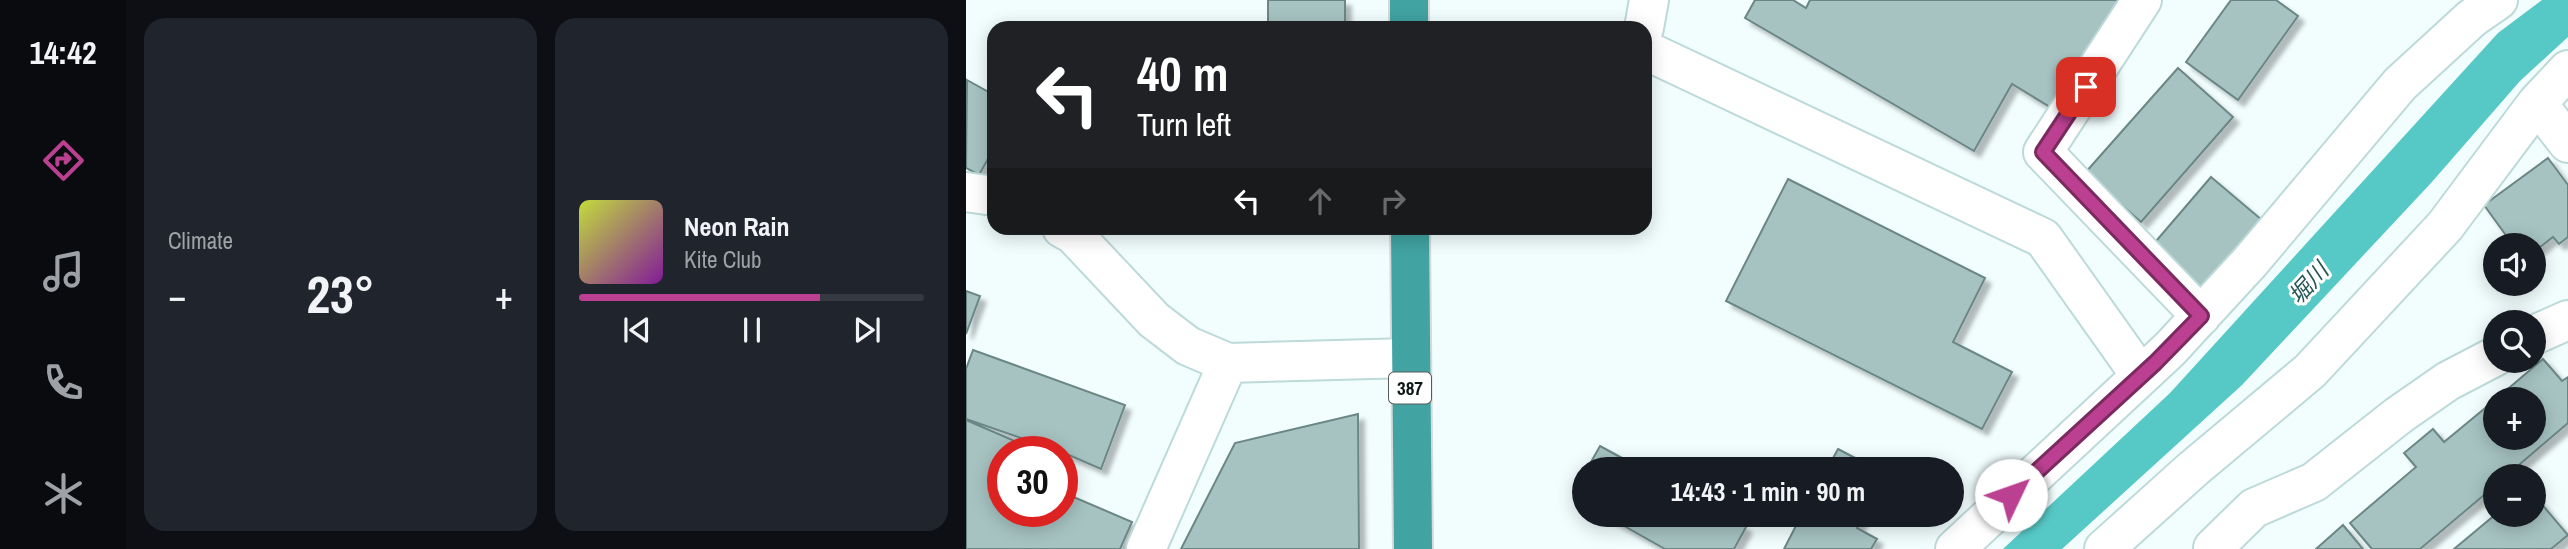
<!DOCTYPE html>
<html lang="en">
<head>
<meta charset="utf-8">
<style>
  :root { --surface:#171b24; --page:#20242c; --text:#f1f3f6; --muted:#9ea1a6; --line:#363941; --accent:#bb4092 }
  body { margin:0; font-family:"Archivo Narrow","Noto Sans JP",sans-serif; background:var(--page); color:var(--text); height:100vh; display:flex; flex-direction:column; font-size:26px; white-space:nowrap }
  * { box-sizing:border-box; margin:0 }
  p { font-size:23px; color:var(--muted) }
  .icon { flex:none; width:38px; height:38px; fill:none; stroke:currentColor; stroke-width:2; stroke-linecap:round; stroke-linejoin:round }
  .map { position:relative; flex:1; overflow:hidden }
  .details { display:flex; flex-direction:column; gap:18px; padding:18px; background:#0d0f14; width:840px }
  .details>* { flex:none }
  .banner { position:absolute; left:21px; top:21px; width:665px; height:214px; border-radius:21px; box-shadow:0 4px 18px #0003; background:#202124; color:#fff; overflow:hidden }
  .buttons { position:absolute; left:1517px; top:233px; display:grid; gap:14px }
  .buttons a { display:grid; place-items:center; width:63px; height:63px; border-radius:50%; background:var(--surface); box-shadow:0 4px 18px #0003; font-size:35px }
  .speed { position:absolute; left:21px; top:436px; display:flex; gap:14px; font-size:35px; font-weight:700; text-align:center }
  .speed>* { display:grid; place-content:center; width:91px; height:91px; border-radius:50%; background:var(--surface); box-shadow:0 4px 18px #0003; line-height:1 }
  .speed .limit { border:10px solid #d22; background:#fff; color:#111 }
  .pin { position:absolute; display:grid; place-items:center; width:60px; height:60px; color:#fff; margin:-30px; border-radius:14px; box-shadow:0 4px 10px #0006 }
  .me { position:absolute; width:77px; margin:-38px; rotate:48deg; stroke-linejoin:round; filter:drop-shadow(0 0 5px #0008) }
  .turn { display:flex; align-items:center; gap:24px; height:147px; padding:0 35px; font-size:32px }
  .turn .icon { width:91px; height:91px; stroke-width:2.5 }
  .turn b { display:block; font-size:49px; line-height:60px }
  .lanes { display:flex; align-items:center; height:66px; padding:0 35px; background:#0003; justify-content:center; gap:35px; direction:ltr }
  .lanes .off { opacity:.35 }
  .big { font-size:52px; font-weight:700; line-height:1.1 }
  .details .widget { flex:1; display:flex; flex-direction:column; justify-content:center; gap:10px; min-width:0; padding:0 24px; border-radius:21px; background:var(--page) }
  .song { display:flex; align-items:center; gap:21px }
  .cover { width:84px; height:84px; border-radius:10px; background:linear-gradient(135deg,hsl(70 70% 55%),hsl(290 70% 35%)) }
  .played { height:7px; border-radius:4px; background:linear-gradient(90deg,var(--accent) 70%,var(--line) 70%) }
  .keys { display:flex; justify-content:space-around; direction:ltr }
  .heat { display:flex; justify-content:space-between; align-items:center; font-size:38px; direction:ltr }
  .details .tiles { flex:1; display:grid; gap:18px; grid-template-columns:repeat(2,1fr) }
  .trip { position:absolute; left:606px; top:457px; width:392px; height:70px; border-radius:35px; background:var(--surface); box-shadow:0 4px 18px #0003; font-weight:700; line-height:70px; text-align:center }
  main { display:flex; flex:1; min-height:0 }
  .menu { display:flex; flex-direction:column; width:126px; justify-content:space-around; align-items:center; background:#090b0e; color:var(--muted) }
  .menu .icon { width:49px; height:49px }
  .menu .selected { color:var(--accent) }
  .menu b { font-size:32px; color:var(--text) }
  .map>svg:first-child { display:block }
  .water { fill:#56c8c6 }
  .building { fill:#a6c3c2; stroke:#6b8786; stroke-width:2; filter:url(#shadow) }
  .lines { fill:none; stroke-linecap:round; stroke-linejoin:round }
  .minor-casing { stroke:#bddad9; stroke-width:42 }
  .highway-casing { stroke:#d8dada; stroke-width:42 }
  .minor { stroke:#fff; stroke-width:38 }
  .highway { stroke:#41a3a2; stroke-width:38 }
  .route-casing { stroke:#7a2a5f; stroke-width:18 }
  .route { stroke:#bb4092; stroke-width:12 }
  .labels { text-anchor:middle; dominant-baseline:central; stroke-width:6; stroke-linejoin:round; paint-order:stroke }
  .shield { fill:#fff; stroke:#545c5b; stroke-width:2 }
  .shield-label { font-size:19px; font-weight:bold; fill:#0b1615 }
  .water-label { font-size:23px; font-style:italic; fill:#265756; stroke:#fff }
</style>
</head>
<body>
<main>
<nav class="menu">
<b>14:42</b>
<svg class="icon selected" aria-label="directions" viewBox="0 0 24 24"><path d="M12 3l9 9-9 9-9-9zM9 14v-3h6M13 9l2 2-2 2"/></svg>
<svg class="icon" aria-label="music" viewBox="0 0 24 24"><path d="M9 18V5l10-2v13"/><circle cx="6" cy="18" r="3"/><circle cx="16" cy="16" r="3"/></svg>
<svg class="icon" aria-label="phone" viewBox="0 0 24 24"><path d="M5 4h4l2 5-3 2q2 4 5 5l2-3 5 2v4C11 20 4 13 5 4z"/></svg>
<svg class="icon" aria-label="climate" viewBox="0 0 24 24"><path d="M12 3v18M4 7l16 10M4 17L20 7"/></svg>
</nav>
<section class="details">
<div class="tiles">
<div class="widget"><p>Climate</p>
<div class="heat"><a>−</a><b class="big">23°</b><a>+</a></div>
</div>
<div class="widget">
<div class="song"><i class="cover"></i><div><b>Neon Rain</b><p>Kite Club</p></div></div>
<div class="played"></div>
<div class="keys"><svg class="icon" aria-label="previous" viewBox="0 0 24 24"><path d="M18 5L8 12l10 7zM5 5v14"/></svg><svg class="icon" aria-label="pause" viewBox="0 0 24 24"><path d="M8 5v14M16 5v14"/></svg><svg class="icon" aria-label="next" viewBox="0 0 24 24"><path d="M6 5l10 7-10 7zM19 5v14"/></svg></div>
</div>
</div>
</section>
<div class="map">
<svg width="1602" height="549" viewBox="0 0 1602 549">
  <defs>
    <filter id="shadow"><feDropShadow dx="6" dy="6" stdDeviation="2" flood-color="#0004"/></filter>
  </defs>
  <rect width="100%" height="100%" fill="#f2fefe"/>
  <path class="water" d="M 1576,0 L 1602,0 L 1602,37 L 1554,81 L 1465,183 L 1276,385 L 1096,549 L 1037,549 L 1204,393 L 1532,33 Z"/>
  <path class="building" d="M 302,0 L 379,0 L 379,28 L 302,28 Z
    M 789,0 L 827,0 L 840,8 L 844,0 L 1153,0 L 1089,110 L 1046,84 L 1008,151 L 779,18 Z
    M 1265,0 L 1310,0 L 1332,16 L 1272,100 L 1220,62 Z
    M 1212,68 L 1267,117 L 1175,222 L 1119,173 Z
    M 1,80 L 28,95 L 28,148 L 13,175 L 0,168 Z
    M 1582,158 L 1602,185 L 1602,237 L 1593,244 L 1587,237 L 1568,252 L 1568,245 L 1547,245 L 1518,205 Z
    M 1245,177 L 1296,220 L 1237,290 L 1185,247 Z
    M 822,179 L 1019,278 L 987,342 L 1046,372 L 1016,429 L 760,301 Z
    M 0,291 L 14,296 L 0,334 Z
    M 7,350 L 159,405 L 135,469 L 96,452 L 0,419 L 0,369 Z
    M 1577,359 L 1596,381 L 1602,377 L 1602,423 L 1540,476 L 1530,476 L 1530,485 L 1454,549 L 1406,549 L 1384,523 L 1450,467 L 1438,453 L 1467,429 L 1478,442 L 1530,399 L 1530,438 L 1568,438 L 1568,399 L 1530,399 Z
    M 392,414 L 393,549 L 215,549 L 269,443 Z
    M 0,420 L 51,442 L 46,452 L 37,452 L 37,511 L 96,511 L 96,492 L 166,522 L 154,549 L 0,549 Z
    M 634,446 L 676,469 L 621,469 Z
    M 872,449 L 910,469 L 861,469 Z
    M 1568,495 L 1602,535 L 1585,549 L 1488,549 L 1530,514 L 1568,514 Z
    M 637,514 L 758,514 L 780,527 L 768,549 L 699,549 Z
    M 836,514 L 898,514 L 891,528 L 911,539 L 905,549 L 818,549 Z
    M 1377,525 L 1397,549 L 1350,549 Z"/>
  <g class="lines">
    <g class="minor-casing">
      <path id="minor" d="M 1176,0 L 1077,152 L 1235,316
        M 678,28 L 683,0
        M 679,50 L 1077,238 L 1175,376
        M 1571,103 L 1602,143
        M 0,192 L 28,196
        M 96,228 L 107,234 L 188,320 L 222,346 L 262,363 L 444,358
        M 1568,335 L 1602,320
        M 1247,548 L 1288,508 L 1348,482 L 1433,415 L 1482,381 L 1530,356
        M 180,549 L 262,363
        M 989,549 L 1204,349 L 1284,262 L 1434,84 L 1506,18 L 1532,0
        M 1138,549 L 1227,469 L 1344,371 L 1479,226 L 1571,103 L 1602,70"/>
    </g>
    <g class="highway-casing">
      <path id="highway" d="M 443,0 L 443,28
        M 444,228 L 447,549"/>
    </g>
    <use href="#minor" class="minor"/>
    <use href="#highway" class="highway"/>
  </g>
  <g class="lines">
    <g class="route-casing">
      <path id="route" d="M 1045,495 L 1189,363 L 1235,316 L 1077,152 L 1120,87"/>
    </g>
    <use href="#route" class="route"/>
  </g>
  <g class="labels">
    <rect class="shield" x="423" y="372.5" width="42" height="31" rx="5"/>
    <g class="shield-label">
      <text x="444" y="388">387</text>
    </g>
    <g class="water-label">
      <text transform="translate(1342 283) rotate(-48)">堀川</text>
    </g>
  </g>
</svg>
<div class="buttons">
<a><svg class="icon" aria-label="sound" viewBox="0 0 24 24"><path d="M4 9h4l5-4v14l-5-4H4zM17 9q2 3 0 6"/></svg></a>
<a><svg class="icon" aria-label="search" viewBox="0 0 24 24"><circle cx="10" cy="10" r="6"/><path d="M15 15l6 6"/></svg></a>
<a>+</a>
<a>−</a>
</div>
<div class="speed"><div class="limit">30</div></div>
<div class="pin" style="left:1120px;top:87px;background:#d93025"><svg class="icon" aria-label="arrive" viewBox="0 0 24 24"><path d="M6 21V4h12l-3 4 3 4H6"/></svg></div>
<svg class="me" style="left:1045px;top:495px" viewBox="-20 -20 40 40"><circle r="19" fill="#fff"/><path d="M0-13L10 11 0 6-10 11z" fill="#bb4092"/></svg>
<div class="trip">14:43 · 1 min · 90 m</div>
<div class="banner">
<div class="turn"><svg class="icon" aria-label="left" viewBox="0 0 24 24"><path d="M17 20v-9H6M10 6l-5 5 5 5"/></svg><div><b>40 m</b>Turn left</div></div>
<div class="lanes"><svg class="icon" aria-label="left" viewBox="0 0 24 24"><path d="M17 20v-9H6M10 6l-5 5 5 5"/></svg><svg class="icon off" aria-label="ahead" viewBox="0 0 24 24"><path d="M12 20V5M6 11l6-6 6 6"/></svg><svg class="icon off" aria-label="right" viewBox="0 0 24 24"><path d="M7 20v-9h11M14 6l5 5-5 5"/></svg></div>
</div>
</div>
</main>
</body>
</html>
